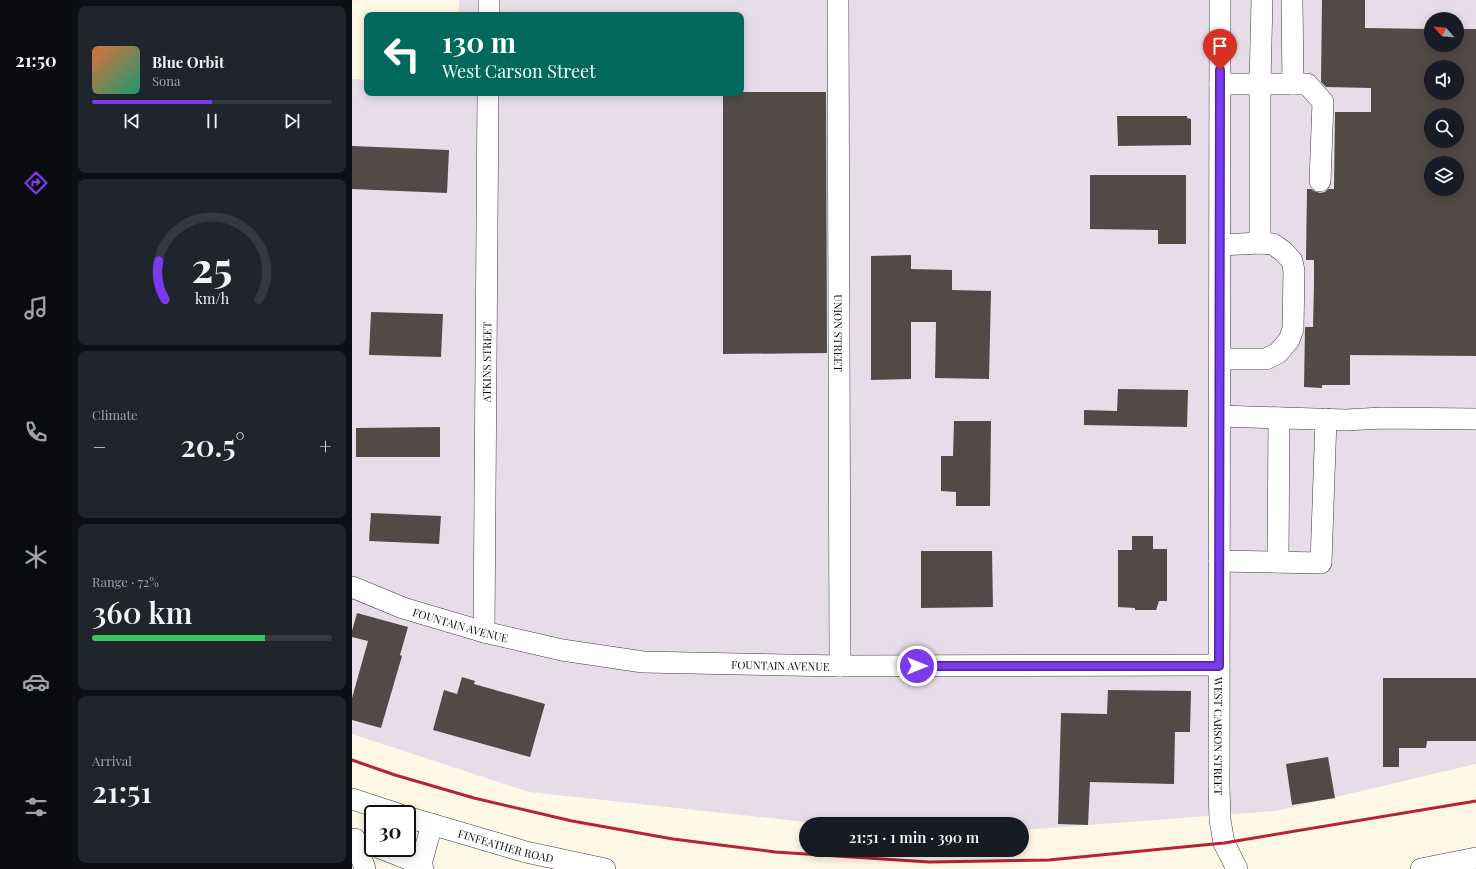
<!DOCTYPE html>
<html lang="en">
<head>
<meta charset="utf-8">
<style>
  :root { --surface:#171b24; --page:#20242c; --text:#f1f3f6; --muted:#9ea1a6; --line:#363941; --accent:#7c3aed }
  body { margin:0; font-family:"Playfair Display",serif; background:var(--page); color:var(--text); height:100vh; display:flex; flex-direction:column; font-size:15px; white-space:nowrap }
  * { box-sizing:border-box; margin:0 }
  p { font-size:13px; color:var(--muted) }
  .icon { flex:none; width:22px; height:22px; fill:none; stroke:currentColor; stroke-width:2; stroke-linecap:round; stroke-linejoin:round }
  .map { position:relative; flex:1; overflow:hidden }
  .sheet { display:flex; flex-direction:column; gap:6px; padding:6px; background:#0d0f14; width:280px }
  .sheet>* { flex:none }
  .hud { position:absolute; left:12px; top:12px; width:380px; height:84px; border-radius:8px; box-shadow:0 2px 10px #0003; background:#00695c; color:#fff; overflow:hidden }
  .needle { width:26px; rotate:297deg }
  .fabs { position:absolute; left:1072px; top:12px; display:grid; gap:8px }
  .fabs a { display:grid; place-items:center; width:40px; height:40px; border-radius:50%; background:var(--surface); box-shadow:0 2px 10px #0003; font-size:20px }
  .speed { position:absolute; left:12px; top:805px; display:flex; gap:8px; font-size:20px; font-weight:700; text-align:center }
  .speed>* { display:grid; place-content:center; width:52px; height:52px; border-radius:50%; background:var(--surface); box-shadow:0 2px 10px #0003; line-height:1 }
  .speed .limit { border:2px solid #111; border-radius:6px; background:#fff; color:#111 }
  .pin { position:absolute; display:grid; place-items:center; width:34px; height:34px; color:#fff; margin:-41px -17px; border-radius:50% 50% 50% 0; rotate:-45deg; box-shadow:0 0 4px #0007 }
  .pin .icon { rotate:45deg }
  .me { position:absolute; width:44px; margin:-22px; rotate:90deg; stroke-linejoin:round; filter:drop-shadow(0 0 3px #0008) }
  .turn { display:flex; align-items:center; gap:14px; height:84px; padding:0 12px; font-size:18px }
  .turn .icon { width:52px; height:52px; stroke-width:2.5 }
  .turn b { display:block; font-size:28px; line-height:34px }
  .big { font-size:30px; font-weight:600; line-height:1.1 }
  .sheet .widget { flex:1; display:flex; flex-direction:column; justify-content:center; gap:6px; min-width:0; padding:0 14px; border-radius:8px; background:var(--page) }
  .sheet .dial { align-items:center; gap:0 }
  .dial svg { height:104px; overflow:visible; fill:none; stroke:var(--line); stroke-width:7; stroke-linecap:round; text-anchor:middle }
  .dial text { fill:var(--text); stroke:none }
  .song { display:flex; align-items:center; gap:12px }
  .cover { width:48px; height:48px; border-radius:6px; background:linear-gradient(135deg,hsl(20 70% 55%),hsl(160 70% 35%)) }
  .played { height:4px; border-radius:2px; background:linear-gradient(90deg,var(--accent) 50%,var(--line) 50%) }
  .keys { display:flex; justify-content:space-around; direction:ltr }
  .heat { display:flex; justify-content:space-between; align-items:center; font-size:22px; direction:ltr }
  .charge { height:6px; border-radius:3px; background:linear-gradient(90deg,#34c759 72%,var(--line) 0) }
  .trip { position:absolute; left:447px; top:817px; width:230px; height:40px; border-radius:20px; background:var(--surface); box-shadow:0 2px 10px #0003; font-weight:600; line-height:40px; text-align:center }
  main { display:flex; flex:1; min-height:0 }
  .dock { display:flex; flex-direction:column; width:72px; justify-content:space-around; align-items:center; background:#090b0e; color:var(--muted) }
  .dock .icon { width:28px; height:28px }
  .dock .current { color:var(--accent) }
  .dock b { font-size:18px; color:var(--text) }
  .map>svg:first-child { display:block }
  .industrial { fill:#e7dde9; fill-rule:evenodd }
  .building { fill:#524a46; fill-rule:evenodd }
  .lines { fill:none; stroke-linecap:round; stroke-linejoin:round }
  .minor-casing { stroke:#3c3c3c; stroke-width:22 }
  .minor { stroke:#fff; stroke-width:21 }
  .rail { stroke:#b92236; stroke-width:3 }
  .route-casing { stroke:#51269a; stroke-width:10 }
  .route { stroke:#7c3aed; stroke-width:7 }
  .labels { text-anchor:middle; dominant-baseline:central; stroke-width:4; stroke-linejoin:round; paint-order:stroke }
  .street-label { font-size:11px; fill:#090909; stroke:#fff }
</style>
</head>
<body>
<main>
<nav class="dock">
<b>21:50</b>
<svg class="icon current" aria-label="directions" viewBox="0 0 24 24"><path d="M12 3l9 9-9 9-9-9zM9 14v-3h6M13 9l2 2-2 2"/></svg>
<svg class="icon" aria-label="music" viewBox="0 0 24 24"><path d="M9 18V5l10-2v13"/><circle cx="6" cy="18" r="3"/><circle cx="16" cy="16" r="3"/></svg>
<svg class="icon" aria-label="phone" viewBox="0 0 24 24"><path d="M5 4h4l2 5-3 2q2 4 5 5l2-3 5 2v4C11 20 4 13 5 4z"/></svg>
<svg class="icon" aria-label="climate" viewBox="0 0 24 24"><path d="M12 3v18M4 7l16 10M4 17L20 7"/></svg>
<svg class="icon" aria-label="car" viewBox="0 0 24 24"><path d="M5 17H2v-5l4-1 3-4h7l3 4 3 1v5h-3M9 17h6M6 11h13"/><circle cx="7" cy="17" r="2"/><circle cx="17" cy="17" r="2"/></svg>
<svg class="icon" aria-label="filters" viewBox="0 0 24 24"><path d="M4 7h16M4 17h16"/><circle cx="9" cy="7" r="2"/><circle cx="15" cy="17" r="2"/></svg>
</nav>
<section class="sheet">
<div class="widget">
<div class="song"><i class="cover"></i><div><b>Blue Orbit</b><p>Sona</p></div></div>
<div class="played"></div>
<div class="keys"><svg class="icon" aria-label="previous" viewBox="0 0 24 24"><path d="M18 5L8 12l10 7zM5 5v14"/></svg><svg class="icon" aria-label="pause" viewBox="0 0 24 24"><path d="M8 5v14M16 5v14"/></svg><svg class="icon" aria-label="next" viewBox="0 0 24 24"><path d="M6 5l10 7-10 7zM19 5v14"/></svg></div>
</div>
<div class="widget dial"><svg viewBox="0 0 100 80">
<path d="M14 69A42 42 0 1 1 86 69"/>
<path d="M14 69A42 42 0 0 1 9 39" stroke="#7c3aed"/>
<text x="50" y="56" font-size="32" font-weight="700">25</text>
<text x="50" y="72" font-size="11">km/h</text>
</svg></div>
<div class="widget"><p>Climate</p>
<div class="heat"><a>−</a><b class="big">20.5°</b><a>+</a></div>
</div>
<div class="widget"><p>Range · 72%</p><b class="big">360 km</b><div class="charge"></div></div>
<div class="widget"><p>Arrival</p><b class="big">21:51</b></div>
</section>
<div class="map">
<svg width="1124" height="869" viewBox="0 0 1124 869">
  <rect width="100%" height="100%" fill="#fff8e6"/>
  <path class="industrial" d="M 107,0 L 1124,0 L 1124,764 L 924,811 L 670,830 L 670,824 L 471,824 L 177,792 L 0,734 L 0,79 L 15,80 L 15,93 L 389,93 L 389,15 L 107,15 ZM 1079,19 L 1105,19 L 1105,45 L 1079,45 ZM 1079,67 L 1105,67 L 1105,93 L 1079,93 ZM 1079,115 L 1105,115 L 1105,141 L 1079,141 ZM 1079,163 L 1105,163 L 1105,189 L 1079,189 Z"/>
  <path class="building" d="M 970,0 L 1013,0 L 1013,28 L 1079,29 L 1079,45 L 1105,45 L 1105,29 L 1124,29 L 1124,356 L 998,355 L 998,385 L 970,385 L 970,388 L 952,387 L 953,327 L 961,327 L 962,284 L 962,260 L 954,260 L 955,189 L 959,189 L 962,191 L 968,193 L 973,192 L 976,189 L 982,189 L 983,112 L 1019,112 L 1019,88 L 974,87 L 969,82 ZM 1079,67 L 1105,67 L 1105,93 L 1079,93 ZM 1079,115 L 1105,115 L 1105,141 L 1079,141 ZM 1079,163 L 1105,163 L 1105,189 L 1079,189 Z
    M 389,92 L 474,92 L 475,353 L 371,354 L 371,93 L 389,93 Z
    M 765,116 L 835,116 L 835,118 L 839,119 L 839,145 L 766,146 Z
    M 0,146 L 97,150 L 95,193 L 0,189 Z
    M 738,175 L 834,175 L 834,244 L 806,244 L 806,230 L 738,229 Z
    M 559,255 L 559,269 L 600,270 L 600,290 L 639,291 L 637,379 L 583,378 L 584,322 L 559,322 L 559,379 L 519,380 L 519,256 Z
    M 19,312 L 91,314 L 89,357 L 17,355 Z
    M 766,389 L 836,390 L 835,427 L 732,425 L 732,410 L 765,411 Z
    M 602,421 L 639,421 L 638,506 L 604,506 L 604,492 L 589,491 L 589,456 L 601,456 Z
    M 88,427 L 88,457 L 4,457 L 4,428 Z
    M 19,513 L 89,516 L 87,544 L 17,541 Z
    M 780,536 L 801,536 L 801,549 L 815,549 L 815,601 L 807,601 L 804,610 L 783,610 L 783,608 L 766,607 L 766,550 L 780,550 Z
    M 569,551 L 640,551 L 641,607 L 569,608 Z
    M 5,613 L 56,627 L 48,655 L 50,656 L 29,728 L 0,720 L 0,698 L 16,641 L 0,637 L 0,631 Z
    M 110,677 L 123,681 L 122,684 L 193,704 L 178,757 L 81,730 L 92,690 L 105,694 Z
    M 1031,678 L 1124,678 L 1124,741 L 1075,741 L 1074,748 L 1047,748 L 1047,767 L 1031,767 Z
    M 756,690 L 839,691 L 838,732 L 823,732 L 822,784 L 738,782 L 736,825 L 706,824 L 709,713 L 755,714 Z
    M 976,757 L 983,798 L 940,805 L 934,764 Z"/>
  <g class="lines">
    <g class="minor-casing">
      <g id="minor">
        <path id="s1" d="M 486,0 L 488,666"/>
        <path id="s2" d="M 868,0 L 867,787 L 868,820 L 872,843 L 885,869"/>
        <path d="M 940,0 L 941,84"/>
        <path d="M 137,15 L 137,0"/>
        <path d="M 868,84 L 955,84 L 971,102 L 968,181"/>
        <path d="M 908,243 L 908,84 L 910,0"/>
        <path d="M 868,359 L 914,359 L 926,353 L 937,340 L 941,329 L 942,271 L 940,261 L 932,252 L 921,244 L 908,243 L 868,245"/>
        <path d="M 868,416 L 994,420 L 1030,418 L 1124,419"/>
        <path d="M 867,561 L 969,563 L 974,419"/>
        <path d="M 926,562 L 927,418"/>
        <path id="s3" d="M 0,587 L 51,608 L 132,632 L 210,650 L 291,662 L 488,666 L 867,665"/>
        <path id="s4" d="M 132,632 L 136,93"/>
        <path d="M 0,799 L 46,814"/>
        <path id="s5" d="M 55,817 L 174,852 L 253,869"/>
        <path d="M 3,839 L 13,869"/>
        <path d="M 28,848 L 69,864"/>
        <path d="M 71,869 L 69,864 L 80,824"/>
        <path d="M 1069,869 L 1124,858"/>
      </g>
    </g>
    <use href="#minor" class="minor"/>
    <path class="rail" d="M 0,760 L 43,775 L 122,798 L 220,821 L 321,839 L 423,852 L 577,862 L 697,860 L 872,843 L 1124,801"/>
  </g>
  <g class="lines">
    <g class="route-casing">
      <path id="route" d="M 565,666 L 867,666 L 868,70"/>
    </g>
    <use href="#route" class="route"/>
  </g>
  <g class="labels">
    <g class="street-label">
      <text stroke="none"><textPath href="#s1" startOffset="333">UNION STREET</textPath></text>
      <text stroke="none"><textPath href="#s4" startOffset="270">ATKINS STREET</textPath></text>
      <text stroke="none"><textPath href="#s3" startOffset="115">FOUNTAIN AVENUE</textPath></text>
      <text stroke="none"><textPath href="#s3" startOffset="439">FOUNTAIN AVENUE</textPath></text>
      <text stroke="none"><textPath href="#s2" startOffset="736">WEST CARSON STREET</textPath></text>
      <text stroke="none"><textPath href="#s5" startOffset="103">FINFEATHER ROAD</textPath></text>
    </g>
  </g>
</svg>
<div class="fabs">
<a><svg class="needle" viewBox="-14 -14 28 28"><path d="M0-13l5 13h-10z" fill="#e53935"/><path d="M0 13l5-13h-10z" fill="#9ea1a6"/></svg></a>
<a><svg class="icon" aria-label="sound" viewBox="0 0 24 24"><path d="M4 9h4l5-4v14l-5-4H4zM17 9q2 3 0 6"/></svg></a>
<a><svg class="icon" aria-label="search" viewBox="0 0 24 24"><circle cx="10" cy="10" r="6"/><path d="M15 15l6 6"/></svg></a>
<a><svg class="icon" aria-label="layers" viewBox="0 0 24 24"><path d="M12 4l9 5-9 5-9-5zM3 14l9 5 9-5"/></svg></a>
</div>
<div class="speed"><div class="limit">30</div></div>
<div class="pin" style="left:868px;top:70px;background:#d93025"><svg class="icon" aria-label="arrive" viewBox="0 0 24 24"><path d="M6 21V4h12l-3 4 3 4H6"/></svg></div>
<svg class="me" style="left:565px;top:666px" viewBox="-20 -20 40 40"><circle r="17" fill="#7c3aed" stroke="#fff" stroke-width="3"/><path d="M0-11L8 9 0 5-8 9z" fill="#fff"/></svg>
<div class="trip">21:51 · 1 min · 390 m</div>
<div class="hud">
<div class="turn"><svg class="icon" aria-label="left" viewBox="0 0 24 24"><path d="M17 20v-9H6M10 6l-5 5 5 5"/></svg><div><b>130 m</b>West Carson Street</div></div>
</div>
</div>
</main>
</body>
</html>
